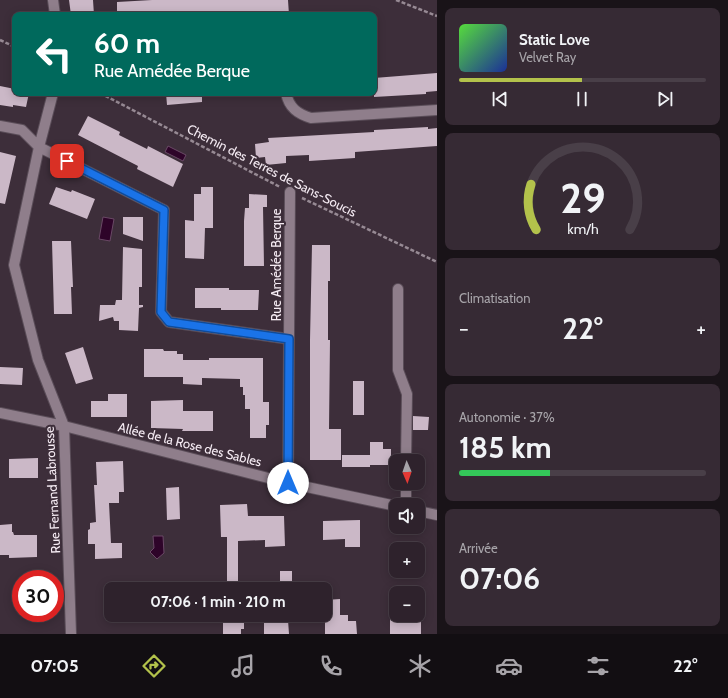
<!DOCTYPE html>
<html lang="fr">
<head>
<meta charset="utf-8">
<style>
  :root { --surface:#2e222c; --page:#362a34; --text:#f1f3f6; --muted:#a7a4a9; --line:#493f48; --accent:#b3c24b }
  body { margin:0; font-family:Cabin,sans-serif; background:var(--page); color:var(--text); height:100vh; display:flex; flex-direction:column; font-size:15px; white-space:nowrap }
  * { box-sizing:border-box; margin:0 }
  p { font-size:13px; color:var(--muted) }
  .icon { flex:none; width:22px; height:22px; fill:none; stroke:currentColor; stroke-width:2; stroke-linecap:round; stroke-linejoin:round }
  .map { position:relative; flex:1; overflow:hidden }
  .details { display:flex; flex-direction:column; gap:8px; padding:8px; background:#191318; width:291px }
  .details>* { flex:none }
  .hud { position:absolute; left:12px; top:12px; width:365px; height:84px; border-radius:8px; box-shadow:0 2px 10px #0003,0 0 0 1px var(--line); background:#00695c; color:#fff; overflow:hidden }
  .needle { width:26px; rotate:178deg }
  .fabs { position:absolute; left:389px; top:454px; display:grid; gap:8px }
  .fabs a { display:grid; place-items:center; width:36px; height:36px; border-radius:8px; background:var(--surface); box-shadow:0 2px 10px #0003,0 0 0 1px var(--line); font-size:20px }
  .speed { position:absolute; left:12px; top:570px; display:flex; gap:8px; font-size:20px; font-weight:700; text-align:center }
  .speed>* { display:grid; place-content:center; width:52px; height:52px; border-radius:50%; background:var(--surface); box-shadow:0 2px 10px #0003,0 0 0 1px var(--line); line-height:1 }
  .speed .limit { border:6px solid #d22; background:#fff; color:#111 }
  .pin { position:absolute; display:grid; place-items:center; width:34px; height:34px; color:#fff; margin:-17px; border-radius:8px; box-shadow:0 2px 6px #0006 }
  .me { position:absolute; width:44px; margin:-22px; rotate:0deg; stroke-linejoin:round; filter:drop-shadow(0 0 3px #0008) }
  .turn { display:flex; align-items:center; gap:14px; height:84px; padding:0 16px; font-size:18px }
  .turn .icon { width:52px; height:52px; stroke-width:2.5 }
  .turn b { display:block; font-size:28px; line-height:34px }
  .big { font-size:30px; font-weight:700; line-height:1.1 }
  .details .card { flex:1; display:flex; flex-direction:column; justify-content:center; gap:6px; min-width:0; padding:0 14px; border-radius:8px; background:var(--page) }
  .details .dial { align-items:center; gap:0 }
  .dial svg { height:104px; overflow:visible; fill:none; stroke:var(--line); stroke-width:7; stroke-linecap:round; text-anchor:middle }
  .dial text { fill:var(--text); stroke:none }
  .song { display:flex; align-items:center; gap:12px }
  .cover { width:48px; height:48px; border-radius:6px; background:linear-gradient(135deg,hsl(110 70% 55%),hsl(230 70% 35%)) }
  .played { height:4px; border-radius:2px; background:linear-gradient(90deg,var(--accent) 50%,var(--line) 50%) }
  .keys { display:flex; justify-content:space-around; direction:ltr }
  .heat { display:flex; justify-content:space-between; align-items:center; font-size:22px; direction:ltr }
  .charge { height:6px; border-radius:3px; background:linear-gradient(90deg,#34c759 37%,var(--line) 0) }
  .trip { position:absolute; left:104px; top:582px; width:228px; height:40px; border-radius:8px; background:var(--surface); box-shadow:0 2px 10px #0003,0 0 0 1px var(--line); font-weight:700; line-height:40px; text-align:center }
  .dock { display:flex; height:64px; justify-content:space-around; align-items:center; background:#120e12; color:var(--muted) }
  .dock .icon { width:28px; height:28px }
  .dock .selected { color:var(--accent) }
  .dock b { font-size:18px; color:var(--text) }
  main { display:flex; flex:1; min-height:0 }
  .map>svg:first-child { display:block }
  .water { fill:#2e0429; stroke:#6a4966 }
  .building { fill:#cbb8c7 }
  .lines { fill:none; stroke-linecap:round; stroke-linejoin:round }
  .street-casing { stroke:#5a4d58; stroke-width:12 }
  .path { stroke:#978a94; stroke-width:2.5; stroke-dasharray:4 2; stroke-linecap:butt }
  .street { stroke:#8f7e8b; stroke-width:10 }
  .route-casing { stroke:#114b97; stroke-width:10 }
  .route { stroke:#1a73e8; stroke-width:7 }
  .labels { text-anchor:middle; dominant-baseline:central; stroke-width:4; stroke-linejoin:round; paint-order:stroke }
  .street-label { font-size:13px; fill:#f5ebf3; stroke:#3d2e3a }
</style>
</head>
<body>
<main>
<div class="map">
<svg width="437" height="634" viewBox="0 0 437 634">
  <rect width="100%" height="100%" fill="#3d2e3a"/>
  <path class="water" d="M 168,146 L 186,155 L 183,161 L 165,152 Z
    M 103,217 L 114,219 L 110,241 L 99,239 Z
    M 153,536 L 163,536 L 164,553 L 157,559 L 150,552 L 154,548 Z"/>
  <path class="building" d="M 69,0 L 93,0 L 94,15 L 71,15 Z
    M 152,0 L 288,0 L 289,15 L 117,15 L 117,2 Z
    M 437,73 L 437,91 L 426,92 L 426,94 L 374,97 L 374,78 Z
    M 0,86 L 15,89 L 15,93 L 29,93 L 26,107 L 13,105 L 13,107 L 0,105 Z
    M 166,93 L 202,93 L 202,102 L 167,105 Z
    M 88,116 L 120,132 L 119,135 L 147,149 L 148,146 L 183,164 L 173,187 L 137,169 L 138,166 L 78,135 Z
    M 428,127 L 428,129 L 437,128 L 437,146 L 355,152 L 355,158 L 309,161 L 309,155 L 286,156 L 286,163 L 266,165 L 265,157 L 256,158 L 255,144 L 269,142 L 268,138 L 374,132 L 374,130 Z
    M 0,152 L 16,156 L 5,204 L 0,203 Z
    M 56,187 L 71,192 L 72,190 L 95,199 L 87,219 L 49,204 Z
    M 201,187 L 213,187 L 213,228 L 205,228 L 204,259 L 185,258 L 185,220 L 194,221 L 194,194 L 201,194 Z
    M 249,194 L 267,195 L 267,207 L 263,207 L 264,266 L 244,266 L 244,221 L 245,208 L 249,208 Z
    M 123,217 L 143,217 L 143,241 L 123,234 Z
    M 52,241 L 71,241 L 73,287 L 71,287 L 72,314 L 54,314 Z
    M 312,245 L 330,245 L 330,281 L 328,281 L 328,340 L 330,340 L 329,429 L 341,429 L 341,460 L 310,460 L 310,340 Z
    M 123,247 L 142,249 L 142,287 L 139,287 L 139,305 L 143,305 L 143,307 L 139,308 L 138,331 L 119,330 L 119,321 L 114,321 L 113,317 L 99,321 L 100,305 L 115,305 L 116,300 L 122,300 Z
    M 195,288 L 229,288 L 229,290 L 259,290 L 258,310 L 221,310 L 221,308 L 195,308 Z
    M 83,347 L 93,379 L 76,384 L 65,353 Z
    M 144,349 L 163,349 L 164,351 L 177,351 L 177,354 L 183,354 L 183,360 L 209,360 L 209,358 L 263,358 L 263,402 L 269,402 L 269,425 L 266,425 L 266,438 L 250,438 L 250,409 L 245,409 L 245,395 L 243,395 L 243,387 L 240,387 L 240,379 L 202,378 L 202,385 L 183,384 L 183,377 L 144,377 Z
    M 0,367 L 23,368 L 22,385 L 0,384 Z
    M 353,381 L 364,381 L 364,415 L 353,415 Z
    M 108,394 L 127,394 L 127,417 L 91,417 L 91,401 L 108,401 Z
    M 183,400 L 183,411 L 213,411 L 213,431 L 182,431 L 183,429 L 151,428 L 151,401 Z
    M 413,416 L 429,417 L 428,430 L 413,430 Z
    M 370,442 L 383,442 L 383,449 L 391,449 L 391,465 L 370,465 L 370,467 L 342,467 L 342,455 L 370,455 Z
    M 38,458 L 38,478 L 9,478 L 9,459 Z
    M 123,461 L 124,492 L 119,492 L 119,503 L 109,503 L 111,543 L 122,543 L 122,558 L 95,559 L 95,544 L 88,544 L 88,530 L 90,529 L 90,523 L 96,522 L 94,485 L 97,485 L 96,462 Z
    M 179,487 L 180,519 L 167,520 L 166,488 Z
    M 247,504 L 248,516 L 284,516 L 285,546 L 265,547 L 265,540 L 238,541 L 238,587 L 227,587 L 227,537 L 221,537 L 220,505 Z
    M 360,520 L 360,547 L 345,547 L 345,539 L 323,540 L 323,521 Z
    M 12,524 L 12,532 L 13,532 L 14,535 L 37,535 L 37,557 L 9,558 L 9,555 L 0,555 L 0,525 Z
    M 280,571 L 292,571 L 292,583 L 280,583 Z
    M 340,599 L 340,615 L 348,615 L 348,621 L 356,621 L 357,634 L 325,634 L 325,600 Z
    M 223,615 L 244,615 L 244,629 L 241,629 L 241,634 L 223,634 Z
    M 403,615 L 421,615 L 421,634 L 390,634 L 390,618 L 403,618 Z
    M 288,620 L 289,634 L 264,634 L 264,621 Z"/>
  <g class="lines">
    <g class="street-casing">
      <path id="street" d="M 53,0 L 55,15
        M 53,93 L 39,147 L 14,265 L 38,360 L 64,426 L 71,634
        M 286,93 C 289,108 298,114 311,118 L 437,110
        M 0,126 L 22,130 L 39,147 L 164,210 L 161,312 L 169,322 L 289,339 L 288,483
        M 398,289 L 398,370 L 407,394 L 406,461
        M 289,339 L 290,192
        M 0,413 L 64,426 L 288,483 L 396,506
        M 406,505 L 406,483
        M 418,511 L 437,515"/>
    </g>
    <path class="path" d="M 396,0 L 437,16
      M 0,40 L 15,47
      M 100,93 L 280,187
      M 302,198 L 437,262"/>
    <use href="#street" class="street"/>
  </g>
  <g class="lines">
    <g class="route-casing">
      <path id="route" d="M 67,161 L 164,210 L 161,312 L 169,322 L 289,339 L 288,483"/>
    </g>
    <use href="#route" class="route"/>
  </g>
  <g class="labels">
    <g class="street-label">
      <text transform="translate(272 170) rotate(27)">Chemin des Terres de Sans-Soucis</text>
      <text transform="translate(276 265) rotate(-90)">Rue Amédée Berque</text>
      <text transform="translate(190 444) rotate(14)">Allée de la Rose des Sables</text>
      <text transform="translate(52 490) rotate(-93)">Rue Fernand Labrousse</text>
    </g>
  </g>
</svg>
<div class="fabs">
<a><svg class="needle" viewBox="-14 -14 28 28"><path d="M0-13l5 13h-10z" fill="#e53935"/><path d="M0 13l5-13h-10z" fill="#a7a4a9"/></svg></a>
<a><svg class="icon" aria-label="sound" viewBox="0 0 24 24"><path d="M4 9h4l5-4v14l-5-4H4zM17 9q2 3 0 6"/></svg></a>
<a>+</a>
<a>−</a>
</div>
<div class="speed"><div class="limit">30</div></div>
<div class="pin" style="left:67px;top:161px;background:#d93025"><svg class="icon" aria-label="arrive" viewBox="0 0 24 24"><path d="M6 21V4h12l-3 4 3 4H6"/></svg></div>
<svg class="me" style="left:288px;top:483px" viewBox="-20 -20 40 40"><circle r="19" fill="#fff"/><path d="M0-13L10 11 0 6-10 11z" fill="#1a73e8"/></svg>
<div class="trip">07:06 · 1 min · 210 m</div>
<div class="hud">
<div class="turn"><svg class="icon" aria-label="left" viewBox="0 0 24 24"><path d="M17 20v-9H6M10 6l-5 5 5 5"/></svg><div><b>60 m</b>Rue Amédée Berque</div></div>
</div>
</div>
<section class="details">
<div class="card">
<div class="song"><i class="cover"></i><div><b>Static Love</b><p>Velvet Ray</p></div></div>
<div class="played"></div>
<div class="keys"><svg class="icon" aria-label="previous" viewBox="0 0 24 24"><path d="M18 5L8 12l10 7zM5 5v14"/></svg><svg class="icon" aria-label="pause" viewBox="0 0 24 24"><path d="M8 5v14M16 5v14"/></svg><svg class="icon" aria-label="next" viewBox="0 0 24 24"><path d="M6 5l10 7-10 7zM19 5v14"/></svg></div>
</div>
<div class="card dial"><svg viewBox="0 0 100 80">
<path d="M14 69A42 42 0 1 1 86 69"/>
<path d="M14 69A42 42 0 0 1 10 34" stroke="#b3c24b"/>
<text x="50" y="56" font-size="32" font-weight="700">29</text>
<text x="50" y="72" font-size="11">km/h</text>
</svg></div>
<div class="card"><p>Climatisation</p>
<div class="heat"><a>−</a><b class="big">22°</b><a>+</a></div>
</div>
<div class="card"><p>Autonomie · 37%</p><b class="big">185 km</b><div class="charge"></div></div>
<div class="card"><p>Arrivée</p><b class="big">07:06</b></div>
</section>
</main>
<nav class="dock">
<b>07:05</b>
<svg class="icon selected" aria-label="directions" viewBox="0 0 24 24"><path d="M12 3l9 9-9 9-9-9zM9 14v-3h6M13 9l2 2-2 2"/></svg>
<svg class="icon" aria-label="music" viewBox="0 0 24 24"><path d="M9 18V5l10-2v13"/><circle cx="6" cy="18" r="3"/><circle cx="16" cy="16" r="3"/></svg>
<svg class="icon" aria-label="phone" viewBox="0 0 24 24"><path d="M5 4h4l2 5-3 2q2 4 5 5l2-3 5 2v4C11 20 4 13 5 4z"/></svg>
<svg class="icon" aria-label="climate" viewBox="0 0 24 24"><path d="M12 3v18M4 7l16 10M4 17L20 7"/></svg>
<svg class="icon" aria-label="car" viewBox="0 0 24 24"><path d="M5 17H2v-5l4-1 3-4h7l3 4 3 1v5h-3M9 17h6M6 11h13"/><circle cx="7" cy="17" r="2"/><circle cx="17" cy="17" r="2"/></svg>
<svg class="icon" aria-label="filters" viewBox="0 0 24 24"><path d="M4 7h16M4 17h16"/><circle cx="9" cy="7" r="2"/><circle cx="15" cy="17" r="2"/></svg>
<b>22°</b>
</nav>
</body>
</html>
